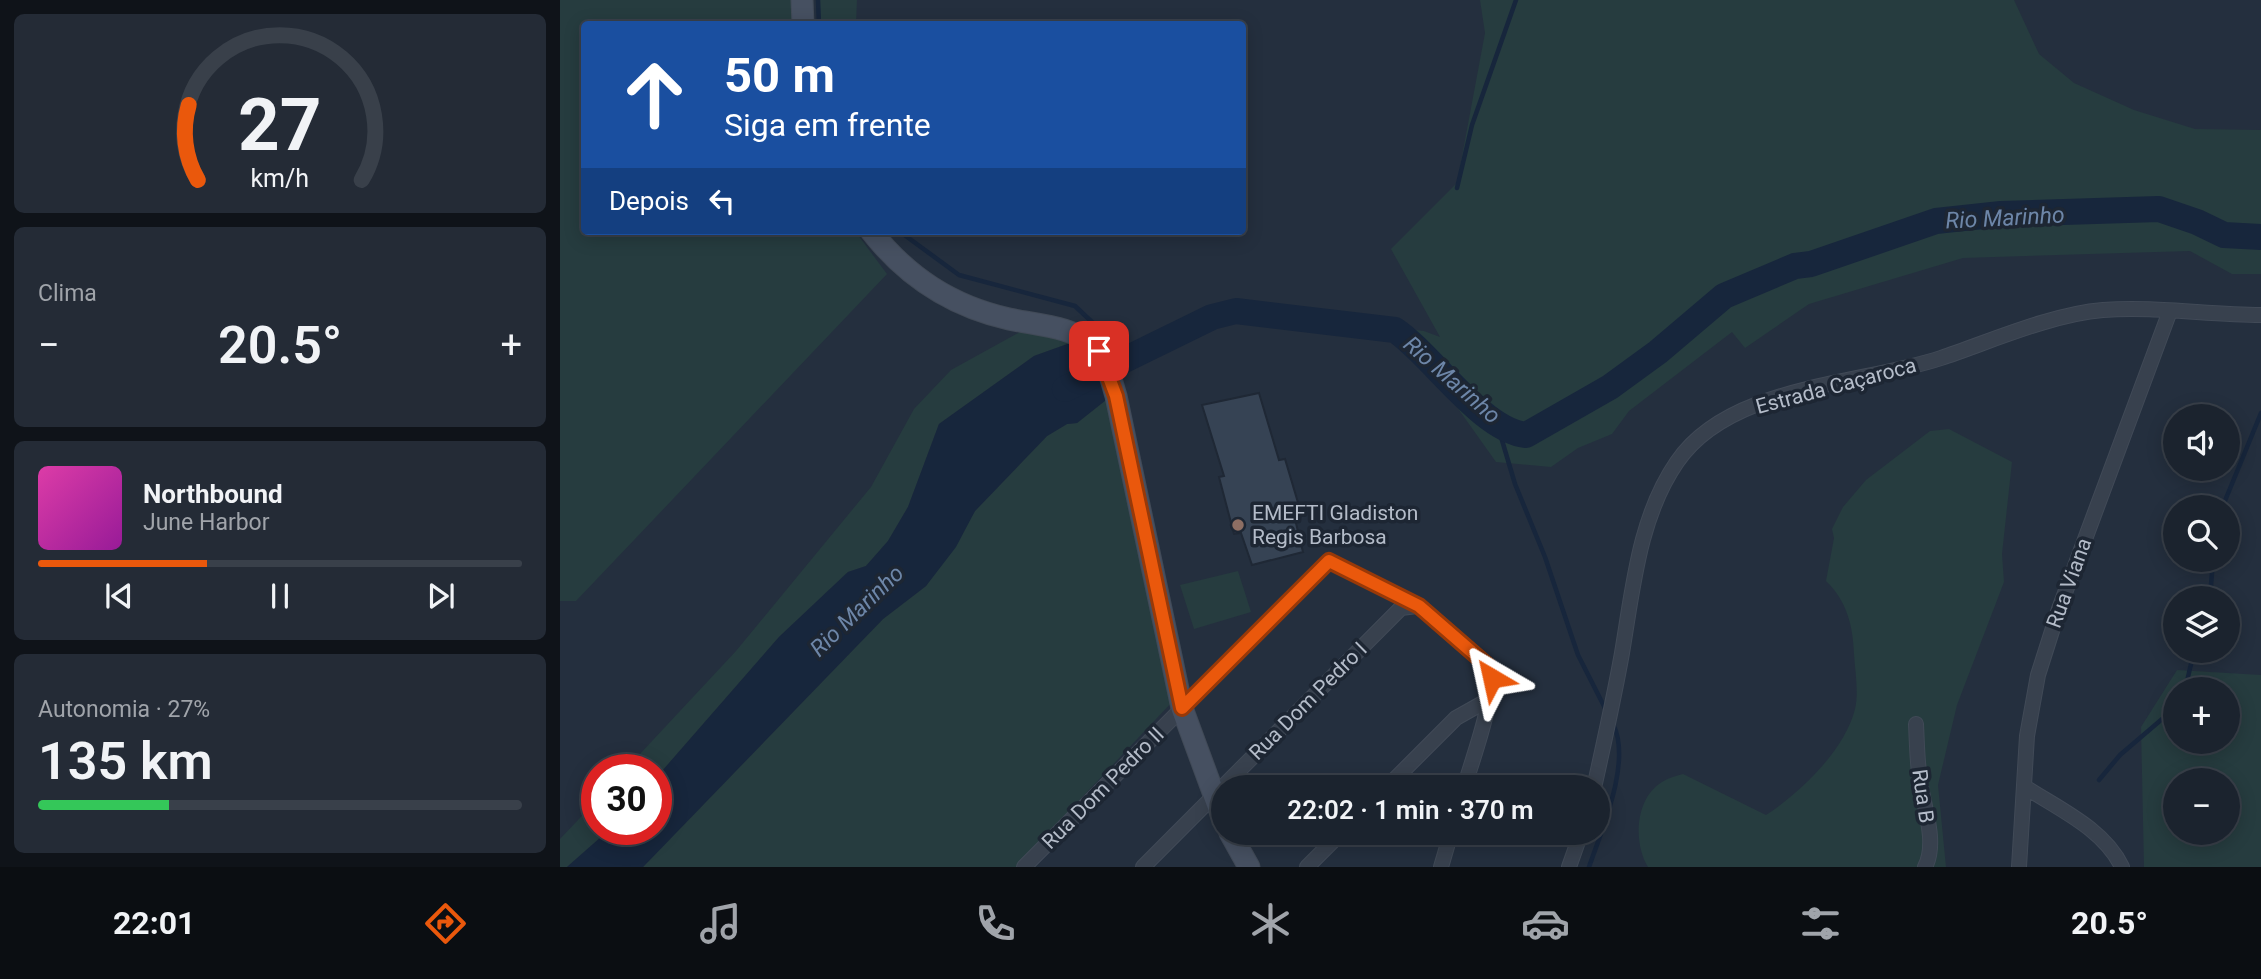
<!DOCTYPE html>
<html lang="pt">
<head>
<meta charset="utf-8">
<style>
  :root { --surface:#1b232e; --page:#242b36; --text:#f1f3f6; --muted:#a0a4aa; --line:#39404a; --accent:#ea580c }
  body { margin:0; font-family:Roboto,sans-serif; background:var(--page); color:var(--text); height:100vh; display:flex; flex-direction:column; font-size:26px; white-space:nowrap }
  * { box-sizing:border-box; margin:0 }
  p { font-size:23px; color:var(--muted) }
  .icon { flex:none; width:38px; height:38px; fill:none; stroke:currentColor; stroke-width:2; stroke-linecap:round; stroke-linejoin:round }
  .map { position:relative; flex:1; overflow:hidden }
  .panel { display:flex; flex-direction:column; gap:14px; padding:14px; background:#0f1319; width:560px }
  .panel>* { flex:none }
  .top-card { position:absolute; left:21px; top:21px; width:665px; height:214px; border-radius:7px; box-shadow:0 4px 18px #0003,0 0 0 2px var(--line); background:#1a4fa0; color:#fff; overflow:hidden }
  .fabs { position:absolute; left:1603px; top:404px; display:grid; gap:14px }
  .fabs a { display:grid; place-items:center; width:77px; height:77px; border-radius:50%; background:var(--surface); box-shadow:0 4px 18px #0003,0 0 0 2px var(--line); font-size:35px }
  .speed { position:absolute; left:21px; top:754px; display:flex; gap:14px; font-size:35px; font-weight:700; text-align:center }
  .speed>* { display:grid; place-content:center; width:91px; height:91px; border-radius:50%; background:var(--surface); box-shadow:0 4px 18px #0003,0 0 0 2px var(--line); line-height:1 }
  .speed .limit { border:10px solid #d22; background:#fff; color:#111 }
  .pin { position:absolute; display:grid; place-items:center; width:60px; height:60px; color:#fff; margin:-30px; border-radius:14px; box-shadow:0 4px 10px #0006 }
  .me { position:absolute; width:77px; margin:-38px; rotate:324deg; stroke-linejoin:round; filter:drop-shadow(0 0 5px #0008) }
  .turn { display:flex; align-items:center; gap:24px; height:147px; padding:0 28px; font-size:32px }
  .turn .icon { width:91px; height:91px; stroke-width:2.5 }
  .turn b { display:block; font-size:49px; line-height:60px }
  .then { display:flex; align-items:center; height:66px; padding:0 28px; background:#0003; gap:14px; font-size:26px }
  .big { font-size:52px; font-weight:600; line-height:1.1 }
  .panel .tile { flex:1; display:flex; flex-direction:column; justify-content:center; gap:10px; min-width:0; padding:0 24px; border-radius:10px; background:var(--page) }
  .panel .dial { align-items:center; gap:0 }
  .dial svg { height:182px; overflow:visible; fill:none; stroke:var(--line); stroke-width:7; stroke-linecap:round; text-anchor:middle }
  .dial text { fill:var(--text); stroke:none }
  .song { display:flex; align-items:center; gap:21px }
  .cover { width:84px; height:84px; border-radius:10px; background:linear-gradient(135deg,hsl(320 70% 55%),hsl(300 70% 35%)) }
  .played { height:7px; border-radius:4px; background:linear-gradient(90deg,var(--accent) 35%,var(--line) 35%) }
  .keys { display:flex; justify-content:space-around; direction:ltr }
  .heat { display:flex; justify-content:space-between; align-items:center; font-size:38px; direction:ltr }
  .charge { height:10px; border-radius:5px; background:linear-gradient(90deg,#34c759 27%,var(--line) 0) }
  .trip { position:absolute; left:651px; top:775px; width:399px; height:70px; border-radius:35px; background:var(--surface); box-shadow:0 4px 18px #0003,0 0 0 2px var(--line); font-weight:600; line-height:70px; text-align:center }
  .menu { display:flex; height:112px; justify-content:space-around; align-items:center; background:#0b0e12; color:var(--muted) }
  .menu .icon { width:49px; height:49px }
  .menu .current { color:var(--accent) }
  .menu b { font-size:32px; color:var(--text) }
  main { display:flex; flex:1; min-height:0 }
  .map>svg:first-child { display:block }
  .green { fill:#263c3f; fill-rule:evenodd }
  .water { fill:#17263c }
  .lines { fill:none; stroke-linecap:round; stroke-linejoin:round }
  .stream { stroke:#17263c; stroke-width:4.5 }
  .river { stroke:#17263c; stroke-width:26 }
  .building { fill:#364354; stroke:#1f2835; stroke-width:2 }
  .street-casing { stroke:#414a57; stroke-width:16 }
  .secondary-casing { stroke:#414a57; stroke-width:23 }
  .street { stroke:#38414e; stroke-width:14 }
  .secondary { stroke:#465061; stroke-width:21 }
  .route-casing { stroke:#983908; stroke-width:18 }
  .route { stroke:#ea580c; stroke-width:12 }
  .education-dot { fill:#8d6e63; stroke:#1d2633; stroke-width:2.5 }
  .labels { text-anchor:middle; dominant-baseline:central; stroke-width:7; stroke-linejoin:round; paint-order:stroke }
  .street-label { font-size:21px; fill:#b4bcc9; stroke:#1d2633 }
  .poi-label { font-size:21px; fill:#b4bcc9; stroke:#1d2633; text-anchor:start }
  .water-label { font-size:23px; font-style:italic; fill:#6d86a8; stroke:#1d2633 }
</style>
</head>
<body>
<main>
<section class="panel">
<div class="tile dial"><svg viewBox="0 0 100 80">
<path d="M14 69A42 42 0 1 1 86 69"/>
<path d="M14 69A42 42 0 0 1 10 36" stroke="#ea580c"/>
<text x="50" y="56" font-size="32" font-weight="700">27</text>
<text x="50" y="72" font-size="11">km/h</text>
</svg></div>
<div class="tile"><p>Clima</p>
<div class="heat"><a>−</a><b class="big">20.5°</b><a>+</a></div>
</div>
<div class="tile">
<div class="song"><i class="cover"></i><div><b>Northbound</b><p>June Harbor</p></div></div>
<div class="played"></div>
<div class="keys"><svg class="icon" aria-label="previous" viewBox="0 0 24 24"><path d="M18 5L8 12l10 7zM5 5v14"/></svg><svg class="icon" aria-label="pause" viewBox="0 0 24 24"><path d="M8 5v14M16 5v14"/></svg><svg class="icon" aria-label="next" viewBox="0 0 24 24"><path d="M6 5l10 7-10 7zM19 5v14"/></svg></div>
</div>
<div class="tile"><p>Autonomia · 27%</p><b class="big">135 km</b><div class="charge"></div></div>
</section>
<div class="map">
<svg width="1701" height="867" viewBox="0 0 1701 867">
  <rect width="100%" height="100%" fill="#242f3e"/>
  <path class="green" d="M 0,0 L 232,0 L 234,24 L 24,24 L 24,231 L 295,231 L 327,274 L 16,601 L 0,601 Z
    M 256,0 L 297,0 L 296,24 L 258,24 Z
    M 920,0 L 1454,0 L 1479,54 L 1514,83 L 1574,110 L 1635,129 L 1701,130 L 1701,274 L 1672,274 L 1630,251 L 1403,258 L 1249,304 L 1185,348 L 1172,332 L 1069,411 L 1052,434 L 1018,448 L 991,467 L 936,462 L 867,365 L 828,327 L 864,331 L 880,337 L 831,249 L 897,183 L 925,33 Z
    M 469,327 L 513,342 L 474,356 L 379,424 L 348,507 L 328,541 L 306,566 L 288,572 L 219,637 L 96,778 L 96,770 L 65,770 L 176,651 L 311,487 L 354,409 L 391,370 Z
    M 546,400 L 614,700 L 456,867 L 83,867 L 323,619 L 366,586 L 415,511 L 487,436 L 507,424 L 517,423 Z
    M 1389,429 L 1452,462 L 1442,554 L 1444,582 L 1397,705 L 1378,785 L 1386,867 L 1088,867 C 1073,843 1075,798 1102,782 C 1108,778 1116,776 1123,774 L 1206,815 C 1240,793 1285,750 1295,709 C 1299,693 1295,671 1294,654 C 1293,626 1287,601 1266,581 L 1274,538 L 1272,529 L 1283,507 L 1306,480 L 1370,431 Z
    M 678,571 L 691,612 L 634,629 L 620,585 Z
    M 1617,670 L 1701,675 L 1701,867 L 1584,867 L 1581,727 ZM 1615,690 L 1668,690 L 1668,742 L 1615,742 ZM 1668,780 L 1668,833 L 1615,833 L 1615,780 Z
    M 37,800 L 37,830 L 49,830 L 7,867 L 0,867 L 0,839 Z"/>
  <path class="water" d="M 513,342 L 533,359 L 546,400 L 517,423 L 507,424 L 487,436 L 415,511 L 396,547 L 366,586 L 323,619 L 83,867 L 7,867 L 49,830 L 96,830 L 96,778 L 219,637 L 288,572 L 306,566 L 328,541 L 348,507 L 379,424 L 474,356 Z"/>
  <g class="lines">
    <path class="stream" d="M 258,0 L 259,24
      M 897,188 L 912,125 L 956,0
      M 339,231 L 399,275 L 515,306 L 569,357
      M 936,420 L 955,484 L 985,557 L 1018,655 L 1046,710
      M 1662,508 L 1701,413
      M 1650,598 L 1653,560
      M 1625,690 L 1634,651
      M 1539,780 L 1560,755 L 1615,708
      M 1029,867 C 1042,829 1072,761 1053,724"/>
    <path class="river" d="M 505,389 L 652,317 L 676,311 L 835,330 C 871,354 921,430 966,435 L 1050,387 L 1098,352 L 1164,296 L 1235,266 L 1251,264 L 1376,221 L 1441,214 L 1599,209 L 1637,222 L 1664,235 L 1701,237"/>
  </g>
  <path class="building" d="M 699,393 L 719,460 L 725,459 L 742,516 L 735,519 L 743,552 L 692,565 L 681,533 L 674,534 L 659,477 L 664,476 L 642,405 Z"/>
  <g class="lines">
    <g class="street-casing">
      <path id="street" d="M 1356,724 C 1357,743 1357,761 1360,780 C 1363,806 1378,842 1365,867
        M 1465,787 C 1499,809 1544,829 1562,867
        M 826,788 L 896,718 L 928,700
        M 1034,788 C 1044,743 1054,698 1062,653 C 1073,588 1079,517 1117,462 C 1169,385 1300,385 1381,358 C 1429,342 1492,314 1543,310 C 1595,306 1649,315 1701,315
        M 464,867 L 769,561 L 859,606 L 928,666 C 940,687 911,763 904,788
        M 583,867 L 841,608 L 857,606
        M 747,867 L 781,833
        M 881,867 L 891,833
        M 1009,867 L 1021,833
        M 1459,867 L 1467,736 L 1478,675 L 1499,609 L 1610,311"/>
    </g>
    <g class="secondary-casing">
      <path id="secondary" d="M 242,0 L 243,24
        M 311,231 C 347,277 391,306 449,319 C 476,325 514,326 535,347 C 547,359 551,380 556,396 L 622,708 L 663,819
        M 670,833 L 689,867"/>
    </g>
    <use href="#street" class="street"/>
    <use href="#secondary" class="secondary"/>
  </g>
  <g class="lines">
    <g class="route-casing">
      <path id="route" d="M 539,351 L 556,396 L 622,708 L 769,561 L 859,606 L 928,666 L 932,678"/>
    </g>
    <use href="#route" class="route"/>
  </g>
  <circle class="education-dot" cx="678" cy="525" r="7"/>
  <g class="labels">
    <g class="street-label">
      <text transform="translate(1276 386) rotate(-15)">Estrada Caçaroca</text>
      <text transform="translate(1509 583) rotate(-70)">Rua Viana</text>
      <text transform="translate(748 701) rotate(-45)">Rua Dom Pedro I</text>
      <text transform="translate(543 788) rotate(-45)">Rua Dom Pedro II</text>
      <text transform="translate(1363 796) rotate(82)">Rua B</text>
    </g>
    <g class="poi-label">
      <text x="692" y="513">EMEFTI Gladiston<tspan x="692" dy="24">Regis Barbosa</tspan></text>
    </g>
    <g class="water-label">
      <text transform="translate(1445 218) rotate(-3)">Rio Marinho</text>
      <text transform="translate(892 380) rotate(41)">Rio Marinho</text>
      <text transform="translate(297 611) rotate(-44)">Rio Marinho</text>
    </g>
  </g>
</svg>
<div class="fabs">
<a><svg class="icon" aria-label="sound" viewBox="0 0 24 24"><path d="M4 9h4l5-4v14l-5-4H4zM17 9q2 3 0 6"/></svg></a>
<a><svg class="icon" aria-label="search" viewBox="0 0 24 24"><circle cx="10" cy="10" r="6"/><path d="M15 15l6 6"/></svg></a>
<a><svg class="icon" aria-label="layers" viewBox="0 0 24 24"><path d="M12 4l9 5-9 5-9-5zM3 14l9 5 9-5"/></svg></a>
<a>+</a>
<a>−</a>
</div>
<div class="speed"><div class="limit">30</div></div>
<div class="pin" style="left:539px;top:351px;background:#d93025"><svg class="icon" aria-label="arrive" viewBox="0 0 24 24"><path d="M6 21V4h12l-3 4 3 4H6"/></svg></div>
<svg class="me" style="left:932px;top:678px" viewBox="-20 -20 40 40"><path d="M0-17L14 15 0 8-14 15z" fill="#ea580c" stroke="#fff" stroke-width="4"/></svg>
<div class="trip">22:02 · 1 min · 370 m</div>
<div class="top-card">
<div class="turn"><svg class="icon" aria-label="ahead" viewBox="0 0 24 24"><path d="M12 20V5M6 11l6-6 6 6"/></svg><div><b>50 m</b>Siga em frente</div></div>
<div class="then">Depois<svg class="icon" aria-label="left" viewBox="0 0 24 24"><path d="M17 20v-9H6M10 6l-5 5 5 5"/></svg></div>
</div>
</div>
</main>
<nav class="menu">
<b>22:01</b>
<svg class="icon current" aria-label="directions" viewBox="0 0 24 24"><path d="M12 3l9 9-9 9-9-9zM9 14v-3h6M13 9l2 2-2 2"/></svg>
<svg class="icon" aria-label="music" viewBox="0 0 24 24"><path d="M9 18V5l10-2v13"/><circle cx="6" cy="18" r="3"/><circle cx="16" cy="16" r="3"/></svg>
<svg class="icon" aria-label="phone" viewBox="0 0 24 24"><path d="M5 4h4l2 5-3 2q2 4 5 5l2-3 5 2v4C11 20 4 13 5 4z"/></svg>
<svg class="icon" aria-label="climate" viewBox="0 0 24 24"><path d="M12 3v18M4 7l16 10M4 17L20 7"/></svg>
<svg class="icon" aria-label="car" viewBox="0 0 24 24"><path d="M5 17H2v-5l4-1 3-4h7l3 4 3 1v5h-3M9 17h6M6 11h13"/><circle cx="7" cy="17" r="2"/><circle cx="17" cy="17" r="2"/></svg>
<svg class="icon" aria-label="filters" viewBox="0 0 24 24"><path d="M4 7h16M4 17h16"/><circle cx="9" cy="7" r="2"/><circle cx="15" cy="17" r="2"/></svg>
<b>20.5°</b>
</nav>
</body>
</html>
